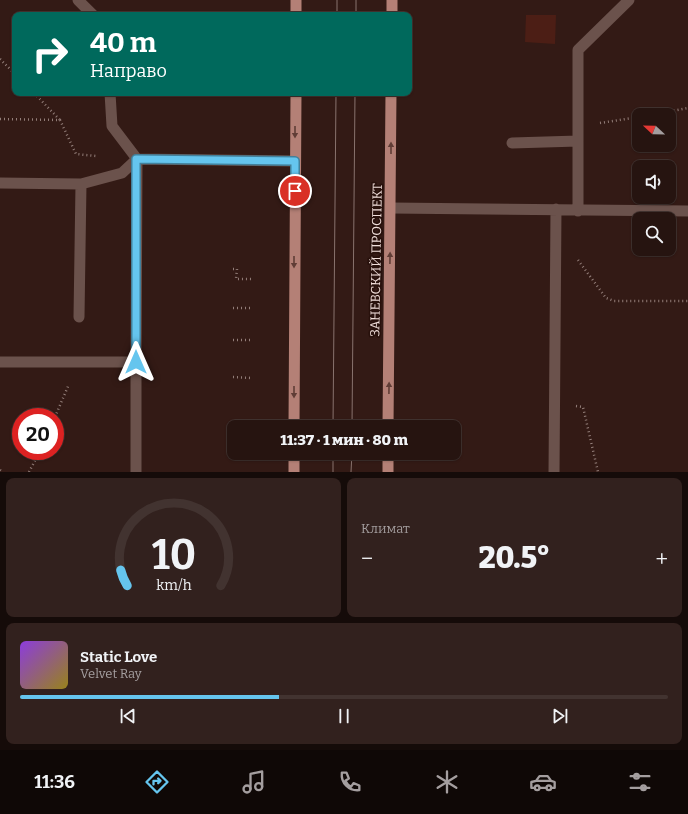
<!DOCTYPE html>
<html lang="ru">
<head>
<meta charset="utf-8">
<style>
  :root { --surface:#261410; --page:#32211e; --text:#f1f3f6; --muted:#a49e9f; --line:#423330; --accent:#65c5ee }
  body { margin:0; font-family:Bitter,serif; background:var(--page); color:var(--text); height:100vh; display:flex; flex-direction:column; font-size:15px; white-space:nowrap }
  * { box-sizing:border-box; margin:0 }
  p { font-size:13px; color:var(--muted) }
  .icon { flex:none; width:22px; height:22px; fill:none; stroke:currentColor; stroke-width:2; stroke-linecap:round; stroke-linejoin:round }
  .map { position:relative; height:472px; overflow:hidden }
  .drawer { display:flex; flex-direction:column; gap:6px; padding:6px; background:#150b09; flex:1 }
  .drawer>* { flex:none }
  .top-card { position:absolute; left:12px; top:12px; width:400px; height:84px; border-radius:8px; box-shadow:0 1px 3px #0004,0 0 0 1px var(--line); background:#00695c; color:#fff; overflow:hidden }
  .needle { width:26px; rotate:292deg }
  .fabs { position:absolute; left:632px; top:108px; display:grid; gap:8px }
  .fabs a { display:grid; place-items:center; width:44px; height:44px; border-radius:8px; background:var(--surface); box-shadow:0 1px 3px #0004,0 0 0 1px var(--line); font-size:20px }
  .speed { position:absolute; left:12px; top:408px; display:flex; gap:8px; font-size:20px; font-weight:700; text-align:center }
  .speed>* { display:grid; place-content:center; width:52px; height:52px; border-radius:50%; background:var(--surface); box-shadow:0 1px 3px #0004,0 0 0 1px var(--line); line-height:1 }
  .speed .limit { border:6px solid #d22; background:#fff; color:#111 }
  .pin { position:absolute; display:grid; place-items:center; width:34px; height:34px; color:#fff; margin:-17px; border:2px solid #fff; border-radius:50%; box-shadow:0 1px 4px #0007 }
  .me { position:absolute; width:44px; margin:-22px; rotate:0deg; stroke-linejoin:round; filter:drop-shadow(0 0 3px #0008) }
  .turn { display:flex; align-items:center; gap:14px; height:84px; padding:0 12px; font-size:18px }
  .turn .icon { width:52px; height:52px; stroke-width:2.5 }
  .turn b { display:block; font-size:28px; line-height:34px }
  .big { font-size:30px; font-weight:800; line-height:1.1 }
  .drawer .card { flex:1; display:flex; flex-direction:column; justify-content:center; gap:6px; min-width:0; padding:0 14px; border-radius:8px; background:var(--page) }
  .drawer .dial { align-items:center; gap:0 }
  .dial svg { height:104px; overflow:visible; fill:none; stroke:var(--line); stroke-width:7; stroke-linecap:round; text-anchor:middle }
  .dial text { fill:var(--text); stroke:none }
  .song { display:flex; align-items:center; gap:12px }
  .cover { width:48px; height:48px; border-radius:6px; background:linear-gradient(135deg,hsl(270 70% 55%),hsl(50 70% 35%)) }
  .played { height:4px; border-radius:2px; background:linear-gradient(90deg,var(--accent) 40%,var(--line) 40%) }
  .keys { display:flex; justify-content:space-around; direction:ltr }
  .heat { display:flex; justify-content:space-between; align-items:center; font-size:22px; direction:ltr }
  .drawer .tiles { flex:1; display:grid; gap:6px; grid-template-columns:1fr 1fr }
  .card:last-child { grid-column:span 2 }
  .trip { position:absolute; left:227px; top:420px; width:234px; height:40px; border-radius:8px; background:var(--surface); box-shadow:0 1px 3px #0004,0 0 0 1px var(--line); font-weight:800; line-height:40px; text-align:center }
  .tabs { display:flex; height:64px; justify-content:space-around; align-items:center; background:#0f0806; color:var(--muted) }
  .tabs .icon { width:28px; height:28px }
  .tabs .current { color:var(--accent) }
  .tabs b { font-size:18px; color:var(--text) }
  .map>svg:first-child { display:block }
  .green { fill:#4c1e15 }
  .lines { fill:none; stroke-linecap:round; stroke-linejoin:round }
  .path { stroke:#937e79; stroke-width:2.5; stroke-dasharray:1 3; stroke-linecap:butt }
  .service { stroke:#6b524c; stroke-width:11 }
  .primary { stroke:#b48076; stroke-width:11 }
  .tram { stroke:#89736e; stroke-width:1 }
  .oneway { fill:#603d36 }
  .route-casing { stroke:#42809b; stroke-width:10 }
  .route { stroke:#65c5ee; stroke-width:7 }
  .labels { text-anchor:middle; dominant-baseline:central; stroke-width:3.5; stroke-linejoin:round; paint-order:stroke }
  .street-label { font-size:13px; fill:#f0deda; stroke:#28110c }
</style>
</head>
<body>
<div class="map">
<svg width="688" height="472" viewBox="0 0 688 472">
  <rect width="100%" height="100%" fill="#331a15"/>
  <path class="green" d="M 526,15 L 556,15 L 555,44 L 525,42 Z"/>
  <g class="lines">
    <path class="path" d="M 0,59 L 15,74
      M 34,93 L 60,120
      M 650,115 L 688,108
      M 0,119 L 60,120 L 76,154 L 96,156
      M 600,123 L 639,117
      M 578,260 L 606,298 L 614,301 L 688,301
      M 233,269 L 237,269 L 236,279 L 252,279
      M 233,308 L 252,308
      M 233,340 L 252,340
      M 233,377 L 252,378
      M 576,406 L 583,407 L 598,472
      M 55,417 L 69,384
      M 0,470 L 2,472
      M 29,472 L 40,451"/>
    <path class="service" d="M 78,0 L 93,15
      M 512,143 L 578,141
      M 0,183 L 81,184 L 122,173 L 137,159 L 112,126 L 110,93
      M 391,208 L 688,211
      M 578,211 L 578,50 L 629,0
      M 79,317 L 81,184
      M 0,362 L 136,362 L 137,159 L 295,161
      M 136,472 L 136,362
      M 554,472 L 556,209"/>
    <path class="primary" d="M 296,15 L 296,0
      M 392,15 L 392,0
      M 294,427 L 296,93
      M 388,427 L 391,93
      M 294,472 L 294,453
      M 388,472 L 388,453"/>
    <path class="tram" d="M 337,15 L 337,0
      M 356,15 L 356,0
      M 333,427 L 336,93
      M 352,427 L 355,93
      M 333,472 L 333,453
      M 351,472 L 352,453"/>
  </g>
  <defs><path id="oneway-solid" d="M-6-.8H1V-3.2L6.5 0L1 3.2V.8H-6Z"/></defs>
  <g class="oneway">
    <use href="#oneway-solid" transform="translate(295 132) rotate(90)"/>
    <use href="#oneway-solid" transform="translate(391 148) rotate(-90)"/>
    <use href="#oneway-solid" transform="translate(390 258) rotate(-89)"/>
    <use href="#oneway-solid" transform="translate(294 262) rotate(90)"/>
    <use href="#oneway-solid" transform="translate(389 388) rotate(-89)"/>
    <use href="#oneway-solid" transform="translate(294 392) rotate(90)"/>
  </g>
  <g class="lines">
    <g class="route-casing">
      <path id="route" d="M 136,362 L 136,159 L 295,161 L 295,191"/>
    </g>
    <use href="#route" class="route"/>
  </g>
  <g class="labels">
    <g class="street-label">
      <text transform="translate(376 260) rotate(-89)">ЗАНЕВСКИЙ ПРОСПЕКТ</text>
    </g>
  </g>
</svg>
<div class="fabs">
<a><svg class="needle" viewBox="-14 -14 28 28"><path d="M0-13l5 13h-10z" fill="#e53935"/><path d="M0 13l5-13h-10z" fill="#a49e9f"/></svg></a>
<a><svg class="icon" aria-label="sound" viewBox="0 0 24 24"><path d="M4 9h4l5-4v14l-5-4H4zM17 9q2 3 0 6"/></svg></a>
<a><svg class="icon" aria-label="search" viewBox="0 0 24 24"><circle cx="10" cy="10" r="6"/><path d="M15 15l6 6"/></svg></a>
</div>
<div class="speed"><div class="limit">20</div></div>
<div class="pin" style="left:295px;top:191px;background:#d93025"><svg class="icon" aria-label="arrive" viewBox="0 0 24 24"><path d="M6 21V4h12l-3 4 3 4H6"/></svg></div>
<svg class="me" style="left:136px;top:362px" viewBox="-20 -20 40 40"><path d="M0-17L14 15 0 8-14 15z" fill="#65c5ee" stroke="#fff" stroke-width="4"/></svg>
<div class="trip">11:37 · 1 мин · 80 m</div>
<div class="top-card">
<div class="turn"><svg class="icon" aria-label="right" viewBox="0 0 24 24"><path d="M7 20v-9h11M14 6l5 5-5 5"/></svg><div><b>40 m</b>Направо</div></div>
</div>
</div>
<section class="drawer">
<div class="tiles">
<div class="card dial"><svg viewBox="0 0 100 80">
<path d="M14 69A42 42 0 1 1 86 69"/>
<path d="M14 69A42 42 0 0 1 9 57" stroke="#65c5ee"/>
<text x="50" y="56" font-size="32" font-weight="700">10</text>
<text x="50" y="72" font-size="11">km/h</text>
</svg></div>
<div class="card"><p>Климат</p>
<div class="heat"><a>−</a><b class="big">20.5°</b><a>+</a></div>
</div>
<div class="card">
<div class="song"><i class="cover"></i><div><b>Static Love</b><p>Velvet Ray</p></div></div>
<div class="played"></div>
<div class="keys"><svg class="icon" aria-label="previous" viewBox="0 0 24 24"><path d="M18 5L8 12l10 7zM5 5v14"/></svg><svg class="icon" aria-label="pause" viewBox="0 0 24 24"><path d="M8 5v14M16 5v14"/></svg><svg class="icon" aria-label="next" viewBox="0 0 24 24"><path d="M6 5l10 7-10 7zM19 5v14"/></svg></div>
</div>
</div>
</section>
<nav class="tabs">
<b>11:36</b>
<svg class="icon current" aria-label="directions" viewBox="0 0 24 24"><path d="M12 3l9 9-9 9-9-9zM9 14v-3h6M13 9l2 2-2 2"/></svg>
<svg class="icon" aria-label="music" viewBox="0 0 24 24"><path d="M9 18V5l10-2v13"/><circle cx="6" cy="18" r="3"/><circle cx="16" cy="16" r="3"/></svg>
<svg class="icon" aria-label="phone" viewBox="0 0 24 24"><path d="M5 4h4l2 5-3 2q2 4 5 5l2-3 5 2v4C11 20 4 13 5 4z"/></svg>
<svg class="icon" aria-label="climate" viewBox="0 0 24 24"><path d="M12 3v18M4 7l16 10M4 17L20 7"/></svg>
<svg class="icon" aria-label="car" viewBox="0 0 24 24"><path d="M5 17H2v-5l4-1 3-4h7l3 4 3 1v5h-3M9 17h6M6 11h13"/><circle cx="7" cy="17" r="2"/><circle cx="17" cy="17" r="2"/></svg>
<svg class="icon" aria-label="filters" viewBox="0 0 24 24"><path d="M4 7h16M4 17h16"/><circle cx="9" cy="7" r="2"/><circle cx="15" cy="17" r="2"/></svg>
</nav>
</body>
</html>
